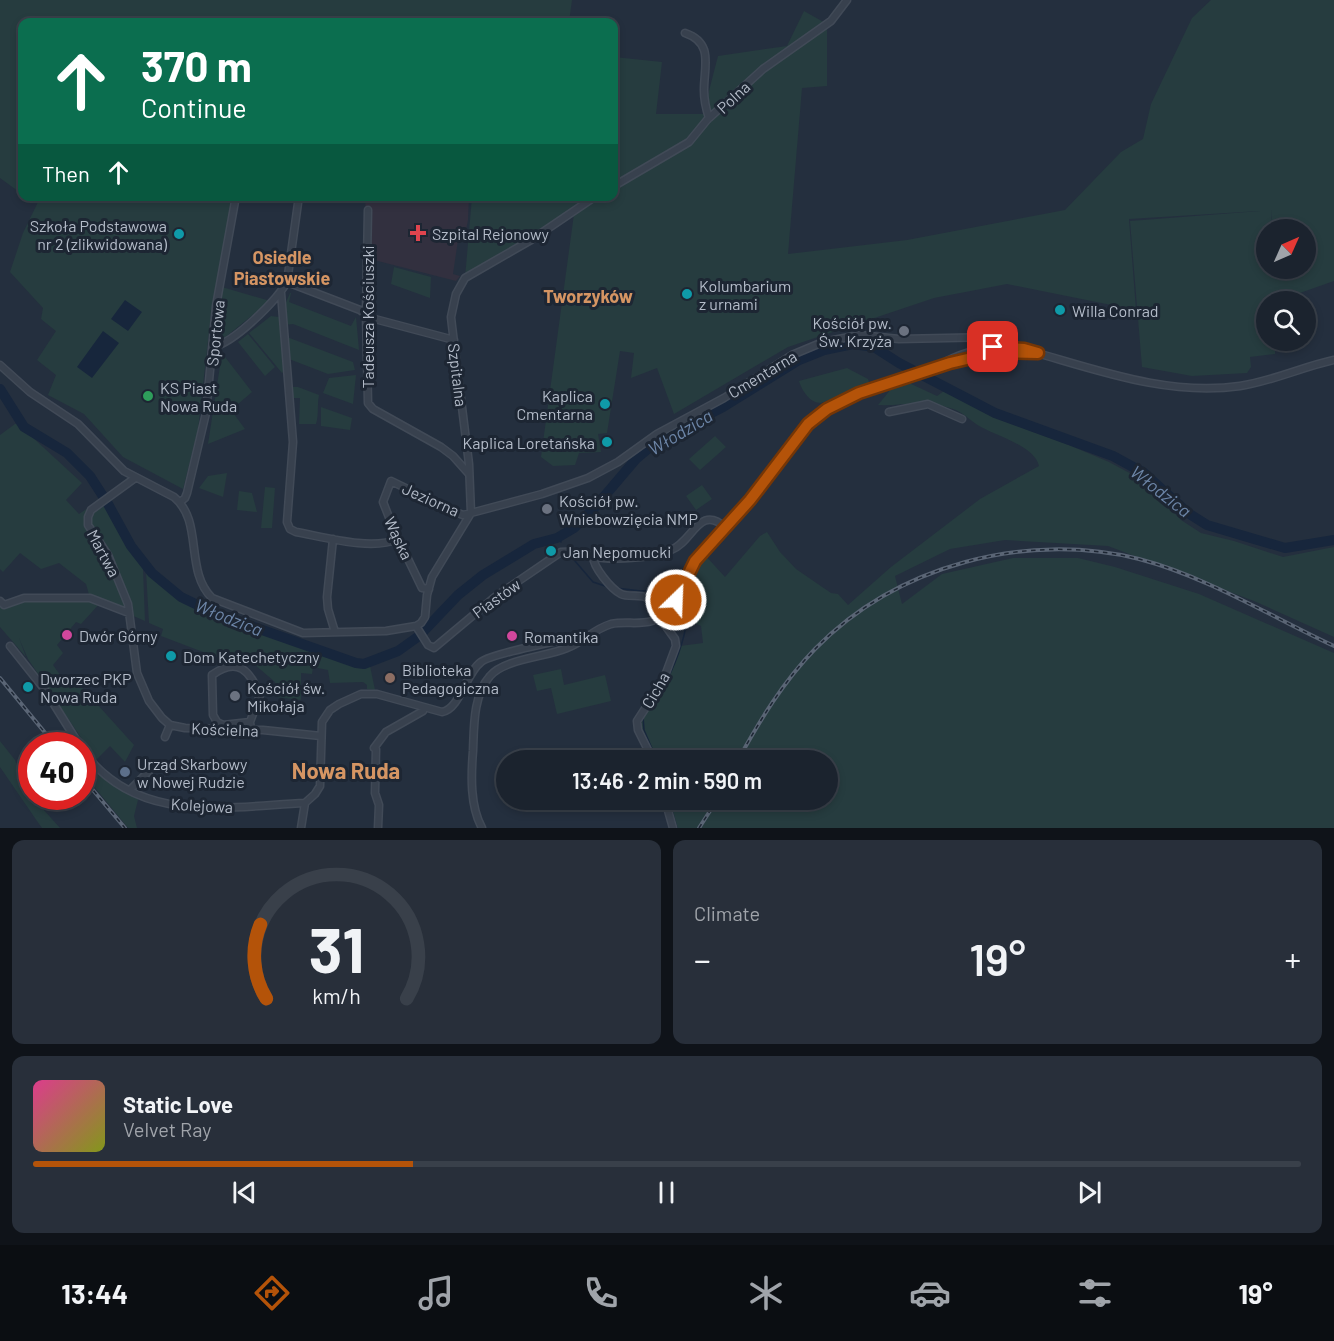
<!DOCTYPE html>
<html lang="en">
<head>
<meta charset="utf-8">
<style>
  :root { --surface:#1b232e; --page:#282f3a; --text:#f1f3f6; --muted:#a0a4aa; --line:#39404a; --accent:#b45309 }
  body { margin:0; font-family:Barlow,sans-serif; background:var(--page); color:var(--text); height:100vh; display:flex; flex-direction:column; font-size:22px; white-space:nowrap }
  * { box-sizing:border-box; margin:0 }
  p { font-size:20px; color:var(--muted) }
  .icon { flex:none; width:33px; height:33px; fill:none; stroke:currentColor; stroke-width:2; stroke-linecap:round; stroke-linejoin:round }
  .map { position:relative; height:828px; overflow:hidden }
  .panel { display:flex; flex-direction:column; gap:12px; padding:12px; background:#0f1319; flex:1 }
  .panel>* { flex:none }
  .top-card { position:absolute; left:18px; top:18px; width:600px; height:183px; border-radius:12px; box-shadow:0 3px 9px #0003,0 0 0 2px var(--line); background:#0b6e4f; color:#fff; overflow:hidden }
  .needle { width:39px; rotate:45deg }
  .fabs { position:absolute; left:1256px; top:219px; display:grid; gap:12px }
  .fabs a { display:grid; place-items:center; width:60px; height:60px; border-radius:50%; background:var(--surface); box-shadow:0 3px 9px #0003,0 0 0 2px var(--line); font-size:30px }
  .speed { position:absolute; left:18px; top:732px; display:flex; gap:12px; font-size:30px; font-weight:700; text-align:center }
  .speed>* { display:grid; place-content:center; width:78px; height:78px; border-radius:50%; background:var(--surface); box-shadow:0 3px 9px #0003,0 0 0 2px var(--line); line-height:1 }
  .speed .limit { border:9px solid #d22; background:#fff; color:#111 }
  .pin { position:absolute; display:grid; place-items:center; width:51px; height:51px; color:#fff; margin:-26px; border-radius:12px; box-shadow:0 3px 9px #0006 }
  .me { position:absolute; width:66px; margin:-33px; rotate:24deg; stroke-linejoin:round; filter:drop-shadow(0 0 4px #0008) }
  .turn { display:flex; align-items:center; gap:21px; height:126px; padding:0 24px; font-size:27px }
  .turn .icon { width:78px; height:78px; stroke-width:2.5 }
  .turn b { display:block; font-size:42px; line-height:51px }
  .then { display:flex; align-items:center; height:57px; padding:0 24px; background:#0003; gap:12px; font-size:22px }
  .big { font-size:45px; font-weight:600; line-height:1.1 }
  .panel .card { flex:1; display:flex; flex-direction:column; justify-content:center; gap:9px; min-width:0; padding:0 21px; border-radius:12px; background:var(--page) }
  .panel .dial { align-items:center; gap:0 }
  .dial svg { height:156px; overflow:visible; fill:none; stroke:var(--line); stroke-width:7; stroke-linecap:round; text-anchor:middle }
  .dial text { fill:var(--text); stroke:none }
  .song { display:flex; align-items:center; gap:18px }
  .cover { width:72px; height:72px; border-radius:9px; background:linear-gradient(135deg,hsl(330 70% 55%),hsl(70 70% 35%)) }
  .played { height:6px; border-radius:3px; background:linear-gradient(90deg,var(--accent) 30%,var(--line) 30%) }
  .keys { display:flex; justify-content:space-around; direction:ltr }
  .heat { display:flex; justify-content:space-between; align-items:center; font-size:33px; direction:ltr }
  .panel .tiles { flex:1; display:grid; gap:12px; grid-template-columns:1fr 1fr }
  .card:last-child { grid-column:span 2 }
  .trip { position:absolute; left:496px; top:750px; width:342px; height:60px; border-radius:30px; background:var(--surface); box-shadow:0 3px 9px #0003,0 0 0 2px var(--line); font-weight:600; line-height:60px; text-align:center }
  .tab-bar { display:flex; height:96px; justify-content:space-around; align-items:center; background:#0b0e12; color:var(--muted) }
  .tab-bar .icon { width:42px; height:42px }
  .tab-bar .active { color:var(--accent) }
  .tab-bar b { font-size:27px; color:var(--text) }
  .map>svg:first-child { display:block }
  .medical { fill:#32303f }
  .green { fill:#263c3f; fill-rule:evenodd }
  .water { fill:#17263c }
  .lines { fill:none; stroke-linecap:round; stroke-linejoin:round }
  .stream { stroke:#17263c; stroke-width:1.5 }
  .river { stroke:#17263c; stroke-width:10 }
  .minor-casing { stroke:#414a57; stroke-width:9 }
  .minor { stroke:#38414e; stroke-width:6 }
  .rail-casing { stroke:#5a6575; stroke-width:4 }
  .rail { stroke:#1d2633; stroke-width:1.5; stroke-dasharray:4.5; stroke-linecap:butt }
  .minor-bridge-casing { stroke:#414a57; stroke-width:9; stroke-linecap:butt }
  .minor-bridge { stroke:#38414e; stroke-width:6 }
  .route-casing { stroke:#753606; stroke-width:15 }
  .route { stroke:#b45309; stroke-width:10 }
  .health-dot { fill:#e0444e; stroke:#1d2633; stroke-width:2 }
  .culture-dot { fill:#0f9aa8; stroke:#1d2633; stroke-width:2 }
  .worship-dot { fill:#6b7280; stroke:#1d2633; stroke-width:2 }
  .leisure-dot { fill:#2e9e5b; stroke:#1d2633; stroke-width:2 }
  .hotel-dot { fill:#d1479c; stroke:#1d2633; stroke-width:2 }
  .education-dot { fill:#8d6e63; stroke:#1d2633; stroke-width:2 }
  .service-dot { fill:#5c6f8a; stroke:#1d2633; stroke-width:2 }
  .labels { text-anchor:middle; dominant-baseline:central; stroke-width:6; stroke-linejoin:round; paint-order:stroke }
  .street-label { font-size:16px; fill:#b4bcc9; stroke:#1d2633 }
  .poi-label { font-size:16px; fill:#b4bcc9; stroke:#1d2633; text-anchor:start }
  .neighbourhood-label { font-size:18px; font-weight:bold; fill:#d59563; stroke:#1d2633 }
  .water-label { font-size:18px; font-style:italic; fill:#6d86a8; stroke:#1d2633 }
  .district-label { font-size:22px; font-weight:bold; fill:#d59563; stroke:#1d2633 }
</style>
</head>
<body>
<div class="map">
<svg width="1334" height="828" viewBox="0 0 1334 828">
  <rect width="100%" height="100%" fill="#242f3e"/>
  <path class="medical" d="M 366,197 L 469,197 L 468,220 L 464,240 L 458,240 L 453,274 L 460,276 L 456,281 L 370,259 L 371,218 L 364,219 Z"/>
  <path class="green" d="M 0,0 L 572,0 L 569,22 L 22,22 L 22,194 L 0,178 Z
    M 1211,0 L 1334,0 L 1334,281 L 1277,301 L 1266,302 L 1266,340 L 1275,341 L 1275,354 L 1250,357 L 1251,367 L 1247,373 L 1192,376 L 1142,367 L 1130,221 L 1260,211 L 1129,219 L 1136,310 L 1007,284 L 934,298 L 788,347 L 674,414 L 657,368 L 631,378 L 634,353 L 620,351 L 607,433 L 598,434 L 601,452 L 579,453 L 575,465 L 553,466 L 541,457 L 574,214 L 465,278 L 472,197 L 614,196 L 614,57 L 662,62 L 656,114 L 703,114 L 718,56 L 787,46 L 804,11 L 827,24 L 827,86 L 802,88 L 788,254 L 907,240 L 1065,210 L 1121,152 L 1143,139 L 1151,104 L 1192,18 ZM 1271,210 L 1273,229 L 1305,230 L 1305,268 L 1266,268 L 1266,230 L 1272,229 Z
    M 27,197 L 236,197 L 216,306 L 211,314 L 198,430 L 183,489 L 123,457 L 84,414 L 48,395 L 56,375 L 37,360 L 56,331 L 41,319 L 43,308 L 10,272 L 23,233 L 38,202 Z
    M 394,267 L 431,277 L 430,298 L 391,284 Z
    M 222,287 L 270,301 L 223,339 L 218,337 L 215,330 Z
    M 290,293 L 291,293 L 289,302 L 351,326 L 356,317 L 359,350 L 293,324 L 285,325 L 284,307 Z
    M 271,316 L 279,317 L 284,371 L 282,373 L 249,333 Z
    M 248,334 L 275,367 L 265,376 L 238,342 Z
    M 287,337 L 353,362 L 355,370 L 328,374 L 289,359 Z
    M 222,353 L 252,392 L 231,410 L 245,429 L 208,444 Z
    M 847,368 L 868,379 L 870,384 L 821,403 C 810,403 802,391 799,381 Z
    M 356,375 L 353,404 L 323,393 L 329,378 Z
    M 909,383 L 937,396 L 944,391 L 993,417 L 1069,445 L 1109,462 L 1137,477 L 1150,487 L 1181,520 L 1201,533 L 1234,541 L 1283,557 L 1334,547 L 1334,637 L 1254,601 L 1108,546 L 1005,540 L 950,549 L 895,576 L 902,604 L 942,574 L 1013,558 L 1078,558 L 1115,567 L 1199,594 L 1334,653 L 1334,828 L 674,828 L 665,800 L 828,800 L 828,760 L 653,760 L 637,721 L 680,646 L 703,643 L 701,626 L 685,619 L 679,600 L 682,587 L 703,553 L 725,577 L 760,536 L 767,532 L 780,552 L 796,569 L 831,593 L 838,594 L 848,605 L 891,567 L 980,499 L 1039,466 C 1035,447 1000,437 983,428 C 974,424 966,415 956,410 C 949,407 937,405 929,404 C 913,402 895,406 878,405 L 891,389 Z
    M 290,387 L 298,387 L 319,395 C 317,405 319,415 316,424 L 299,424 L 300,398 L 291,398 Z
    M 321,407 L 352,418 L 350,430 L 321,426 Z
    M 15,424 L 18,424 L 82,483 L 66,500 L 79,514 L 103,498 L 108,504 L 131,546 L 152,573 L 181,597 L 214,613 L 356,663 L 369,661 L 375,690 L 367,689 L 367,685 L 363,682 L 330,683 L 328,670 L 313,667 L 312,674 L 301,673 L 301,700 L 276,697 L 275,682 L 254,664 L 224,660 L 161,636 L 163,629 L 149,623 L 146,571 L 143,569 L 145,621 L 101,602 L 81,624 L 76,622 L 57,645 L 63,653 L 53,665 L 70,689 L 78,683 L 134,745 L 125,762 L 110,746 L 96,760 L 28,659 L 19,638 L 26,657 L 0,627 L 0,601 L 5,605 L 24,598 L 90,598 L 86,584 L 59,563 L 41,569 L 20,553 L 3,572 L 0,569 L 0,435 Z
    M 715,436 L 726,447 L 700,470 L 689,459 Z
    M 227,473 L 223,497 L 199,488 L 208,476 Z
    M 702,485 L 712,499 L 696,510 L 686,496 Z
    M 265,487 L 275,488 L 272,528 L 261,528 Z
    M 239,491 L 252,493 L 257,512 L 237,510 Z
    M 561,669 L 564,685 L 605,675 L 611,701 L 557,714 L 551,688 L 537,691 L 533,675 Z
    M 0,741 L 15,760 L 20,773 L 31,792 L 32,796 L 34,797 L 42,808 L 60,828 L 42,828 L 37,821 L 0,767 Z
    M 96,762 L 119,784 L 134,787 L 139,796 L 134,816 L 137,828 L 128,828 L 87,778 Z"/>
  <path class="water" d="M 125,300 L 142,312 L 128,331 L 111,319 Z
    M 103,331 L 119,343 L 92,378 L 77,367 Z"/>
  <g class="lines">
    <path class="stream" d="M 557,538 L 561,542
      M 575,561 L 593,582 L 608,587
      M 616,588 C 624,589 633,590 641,591 C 653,591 666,586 675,596
      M 665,682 C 673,671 686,636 686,622 C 686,614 683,606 678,600
      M 643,716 L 644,730 L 657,760
      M 669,800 L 677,828"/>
    <path class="river" d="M 0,389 L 24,427 L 67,453 L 90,476 L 108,504 L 131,546 L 152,573 L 181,597 L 214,613 L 356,663 L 364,664 L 398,651 L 419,636 L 458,595 L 483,575 L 534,544 L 557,538 L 574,528 L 596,506 L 636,459 L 660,439 L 723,407 L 799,360 L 824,350 L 853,344 L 874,347 L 899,363 L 995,413 L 1113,456 L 1144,473 L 1188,513 L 1207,525 L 1285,548 L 1334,540"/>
    <g class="minor-casing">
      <path id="minor" d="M 685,33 C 714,43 704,66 704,90 C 704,100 706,109 709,118
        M 614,186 L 689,142 L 707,120 L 763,69 L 831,21 L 847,0
        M 368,210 L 366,313 L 368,403 L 373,409 L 441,447 L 453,456 L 469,474
        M 287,282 L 360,310 L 371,318 L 454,340
        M 281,293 L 293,442 L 287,522 L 290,529 L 296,532 C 324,537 372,551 398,539
        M 213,347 C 235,342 276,301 287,282 L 299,196
        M 1037,353 C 1103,372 1171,396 1240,386 C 1273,381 1302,367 1334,360
        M 947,361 C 968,350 992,346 1015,348
        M 0,365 L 30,392 L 78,424 L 124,471 L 174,497 C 204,522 184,570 212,598 L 303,633 L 386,631 L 416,626 L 421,623 L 425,617 L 427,595 L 432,577 L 471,513
        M 889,412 L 928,404 L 962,419
        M 135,478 L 91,510 L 88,517 L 88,525 L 108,555 L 128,604 L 137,673 L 149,701 L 162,718 L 170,725 L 185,728 L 263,730 L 321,736
        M 180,502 L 185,498 L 187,493 L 206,413 L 216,306 L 236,196
        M 471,513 L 469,464 L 452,326 L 451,317 L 456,294 L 465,278 L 531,240 L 596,196
        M 333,539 L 327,597 L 328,609 L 335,632
        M 593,556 C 593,567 611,589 621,594 C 629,598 642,593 649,599 C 652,602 654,608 656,612
        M 682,587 L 695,562 L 750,500 L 808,425 L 827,409 L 859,393 L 965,359 L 1007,351 L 1038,353
        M 429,589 L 422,588 L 394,530 L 383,502 L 391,481 L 453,511 L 463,515 L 471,513 L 542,494 L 588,478 L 618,462 L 657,434 L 724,398 L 792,355 L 823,342 L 860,335 L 899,339 L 994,337 L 1008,341 L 1024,349
        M 0,601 L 4,605 L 24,598 L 90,598 L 129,613
        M 416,626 L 428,645 L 434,648 L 495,597 L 561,552 C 573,551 581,553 592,556 C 613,561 651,558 671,550 C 693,542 699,503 726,528
        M 10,646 L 45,690 L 80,746
        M 250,722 L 223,725 L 217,722 L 213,715 L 212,675 C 238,656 250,671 260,695 L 250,722 L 251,730
        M 165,737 L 170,725
        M 82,750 C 137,825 224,807 305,803
        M 653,760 L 638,730 L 637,721 L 663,681 L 676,646 L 675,639 L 662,621
        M 130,790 L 150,770
        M 665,800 L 673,828
        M 301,828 L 305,803 L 315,794 L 320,786 L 322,722 L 330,710 L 339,704 L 361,694 L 377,694 L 442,712 C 460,709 466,673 481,662 C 491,654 571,637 586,637
        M 378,828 L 379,805 L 375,793 L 376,749 L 374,748 L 386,732 L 423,711
        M 482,828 C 470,806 471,776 473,751 C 474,727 473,695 490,676 C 504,659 546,657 567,648 C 583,642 594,629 611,624 C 625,621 639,625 652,621"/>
    </g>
    <use href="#minor" class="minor"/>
    <g class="rail-casing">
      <path id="rail" d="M 0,678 L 56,746
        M 738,760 C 760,720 783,682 815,649 C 897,565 1026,531 1139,559 C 1205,576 1272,617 1334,646
        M 82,777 L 125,828
        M 699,828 L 717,800"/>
    </g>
    <use href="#rail" class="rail"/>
    <g class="minor-bridge-casing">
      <path id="minor-bridge" d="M 652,621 C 668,613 675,602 682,587"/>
    </g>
    <use href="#minor-bridge" class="minor-bridge"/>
  </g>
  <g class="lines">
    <g class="route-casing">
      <path id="route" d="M 676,600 L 695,561 L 750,500 L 808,424 L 827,409 L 859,393 L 950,363 L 997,352 L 1038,353 L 1024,349 L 993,347"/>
    </g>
    <use href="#route" class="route"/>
  </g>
  <path class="health-dot" d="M415 224h6v6h6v6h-6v6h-6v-6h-6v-6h6z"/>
  <g class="culture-dot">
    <circle cx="179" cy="234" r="6"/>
    <circle cx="687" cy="294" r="6"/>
    <circle cx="1060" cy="310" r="6"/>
    <circle cx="605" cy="404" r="6"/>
    <circle cx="607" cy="442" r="6"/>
    <circle cx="551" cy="551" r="6"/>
    <circle cx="171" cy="656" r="6"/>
    <circle cx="28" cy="687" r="6"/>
  </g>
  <g class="worship-dot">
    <circle cx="904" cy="331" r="6"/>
    <circle cx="547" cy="509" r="6"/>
    <circle cx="235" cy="696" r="6"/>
  </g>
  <circle class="leisure-dot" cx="148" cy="396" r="6"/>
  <g class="hotel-dot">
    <circle cx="67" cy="635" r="6"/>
    <circle cx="512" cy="636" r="6"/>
  </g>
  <circle class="education-dot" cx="390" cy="678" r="6"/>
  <circle class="service-dot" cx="125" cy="772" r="6"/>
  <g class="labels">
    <g class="street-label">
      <text transform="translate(733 97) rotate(-43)">Polna</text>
      <text transform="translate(367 317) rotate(-90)">Tadeusza Kościuszki</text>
      <text transform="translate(215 333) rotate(-84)">Sportowa</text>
      <text transform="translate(762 374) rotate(-31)">Cmentarna</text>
      <text transform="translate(458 375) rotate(83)">Szpitalna</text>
      <text transform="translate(431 499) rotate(24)">Jeziorna</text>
      <text transform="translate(399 538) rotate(65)">Wąska</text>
      <text transform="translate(104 553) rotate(62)">Martwa</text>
      <text transform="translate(496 598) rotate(-36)">Piastów</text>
      <text transform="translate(655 690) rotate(-60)">Cicha</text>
      <text transform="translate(225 729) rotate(2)">Kościelna</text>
      <text transform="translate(202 805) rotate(3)">Kolejowa</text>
    </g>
    <g class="poi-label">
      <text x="167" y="225" text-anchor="end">Szkoła Podstawowa<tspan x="167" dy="18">nr 2 (zlikwidowana)</tspan></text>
      <text x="432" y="233">Szpital Rejonowy</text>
      <text x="699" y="285">Kolumbarium<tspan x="699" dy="18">z urnami</tspan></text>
      <text x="1072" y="310">Willa Conrad</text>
      <text x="892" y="322" text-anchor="end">Kościół pw.<tspan x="892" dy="18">Św. Krzyża</tspan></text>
      <text x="160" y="387">KS Piast<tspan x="160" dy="18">Nowa Ruda</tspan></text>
      <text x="593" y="395" text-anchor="end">Kaplica<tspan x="593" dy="18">Cmentarna</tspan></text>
      <text x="595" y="442" text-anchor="end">Kaplica Loretańska</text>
      <text x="559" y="500">Kościół pw.<tspan x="559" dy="18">Wniebowzięcia NMP</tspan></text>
      <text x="563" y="551">Jan Nepomucki</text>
      <text x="79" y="635">Dwór Górny</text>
      <text x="524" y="636">Romantika</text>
      <text x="183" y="656">Dom Katechetyczny</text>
      <text x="402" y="669">Biblioteka<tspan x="402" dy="18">Pedagogiczna</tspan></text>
      <text x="40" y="678">Dworzec PKP<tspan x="40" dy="18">Nowa Ruda</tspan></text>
      <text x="247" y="687">Kościół św.<tspan x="247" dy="18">Mikołaja</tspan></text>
      <text x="137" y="763">Urząd Skarbowy<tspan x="137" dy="18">w Nowej Rudzie</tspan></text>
    </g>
    <g class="neighbourhood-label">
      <text x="282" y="257">Osiedle<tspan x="282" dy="21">Piastowskie</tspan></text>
      <text x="588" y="296">Tworzyków</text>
    </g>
    <g class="water-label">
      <text transform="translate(680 432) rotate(-31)">Włodzica</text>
      <text transform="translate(1161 491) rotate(38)">Włodzica</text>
      <text transform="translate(229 617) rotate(22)">Włodzica</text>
    </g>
    <g class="district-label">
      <text x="346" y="770">Nowa Ruda</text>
    </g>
  </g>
</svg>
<div class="fabs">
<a><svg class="needle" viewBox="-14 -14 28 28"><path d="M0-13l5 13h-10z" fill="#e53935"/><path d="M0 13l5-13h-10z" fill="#a0a4aa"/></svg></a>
<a><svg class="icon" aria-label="search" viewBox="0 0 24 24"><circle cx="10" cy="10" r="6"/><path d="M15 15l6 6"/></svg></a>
</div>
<div class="speed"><div class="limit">40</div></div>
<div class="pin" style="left:993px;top:347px;background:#d93025"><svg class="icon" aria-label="arrive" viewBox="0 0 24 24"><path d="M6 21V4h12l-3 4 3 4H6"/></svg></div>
<svg class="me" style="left:676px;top:600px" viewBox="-20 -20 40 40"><circle r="17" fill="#b45309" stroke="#fff" stroke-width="3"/><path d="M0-11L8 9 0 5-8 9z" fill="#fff"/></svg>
<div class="trip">13:46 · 2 min · 590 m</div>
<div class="top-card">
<div class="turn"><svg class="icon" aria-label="ahead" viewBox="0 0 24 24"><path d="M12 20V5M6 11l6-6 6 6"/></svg><div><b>370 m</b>Continue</div></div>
<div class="then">Then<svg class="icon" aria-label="ahead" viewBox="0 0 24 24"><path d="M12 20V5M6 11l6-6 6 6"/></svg></div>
</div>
</div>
<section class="panel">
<div class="tiles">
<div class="card dial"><svg viewBox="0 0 100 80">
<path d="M14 69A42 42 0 1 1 86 69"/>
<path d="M14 69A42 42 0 0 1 11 31" stroke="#b45309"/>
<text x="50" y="56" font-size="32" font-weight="700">31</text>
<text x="50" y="72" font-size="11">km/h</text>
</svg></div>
<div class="card"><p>Climate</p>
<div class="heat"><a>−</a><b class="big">19°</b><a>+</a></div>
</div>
<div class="card">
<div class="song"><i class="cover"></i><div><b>Static Love</b><p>Velvet Ray</p></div></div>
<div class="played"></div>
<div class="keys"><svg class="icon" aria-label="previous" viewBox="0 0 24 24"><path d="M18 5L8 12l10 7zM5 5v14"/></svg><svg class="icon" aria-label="pause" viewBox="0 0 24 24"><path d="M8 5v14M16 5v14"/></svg><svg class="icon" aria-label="next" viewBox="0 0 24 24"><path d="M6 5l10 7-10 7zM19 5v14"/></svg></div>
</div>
</div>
</section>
<nav class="tab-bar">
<b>13:44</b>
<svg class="icon active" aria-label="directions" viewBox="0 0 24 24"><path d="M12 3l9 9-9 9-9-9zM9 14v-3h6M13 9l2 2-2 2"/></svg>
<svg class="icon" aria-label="music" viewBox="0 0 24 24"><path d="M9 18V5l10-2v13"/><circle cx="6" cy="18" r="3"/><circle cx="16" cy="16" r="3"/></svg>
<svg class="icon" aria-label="phone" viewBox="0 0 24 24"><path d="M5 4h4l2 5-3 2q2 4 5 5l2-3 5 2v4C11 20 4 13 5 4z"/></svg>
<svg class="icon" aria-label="climate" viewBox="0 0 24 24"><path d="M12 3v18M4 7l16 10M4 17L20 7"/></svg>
<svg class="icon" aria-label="car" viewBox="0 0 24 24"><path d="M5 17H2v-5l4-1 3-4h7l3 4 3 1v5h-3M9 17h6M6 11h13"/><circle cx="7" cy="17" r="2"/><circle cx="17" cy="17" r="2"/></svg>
<svg class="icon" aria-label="filters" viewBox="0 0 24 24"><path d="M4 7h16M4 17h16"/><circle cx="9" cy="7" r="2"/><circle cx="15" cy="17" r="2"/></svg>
<b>19°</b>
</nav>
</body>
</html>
